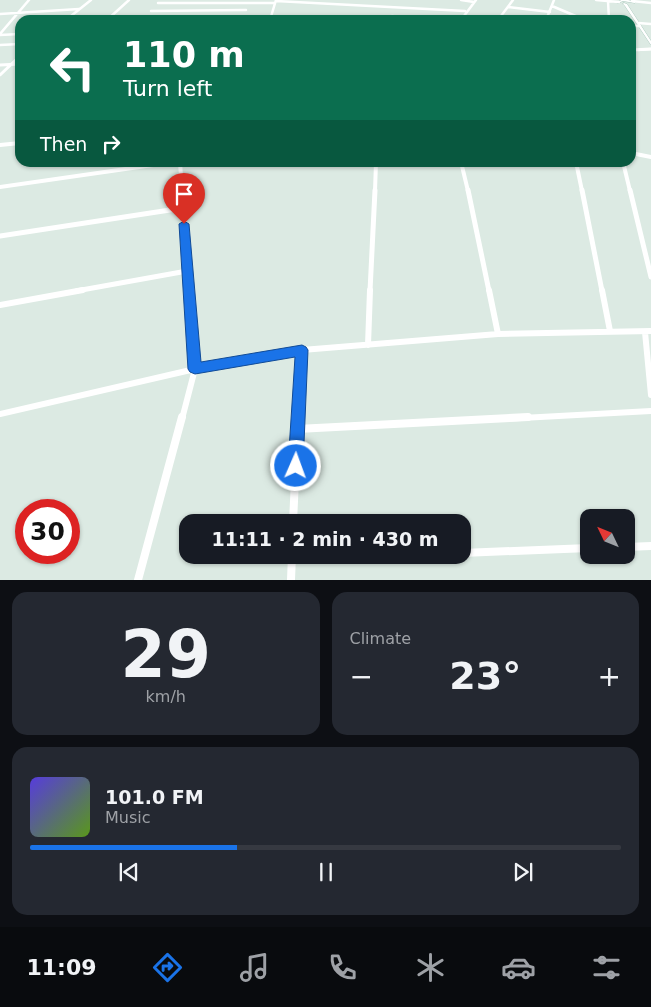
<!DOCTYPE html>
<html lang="en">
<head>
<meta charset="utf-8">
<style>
  :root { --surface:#171b24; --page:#242831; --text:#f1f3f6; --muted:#9ea1a6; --line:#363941; --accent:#1a73e8 }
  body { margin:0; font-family:"DejaVu Sans",sans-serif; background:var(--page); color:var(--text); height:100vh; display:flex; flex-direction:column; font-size:19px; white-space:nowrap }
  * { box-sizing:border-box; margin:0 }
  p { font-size:16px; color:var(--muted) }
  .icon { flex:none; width:28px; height:28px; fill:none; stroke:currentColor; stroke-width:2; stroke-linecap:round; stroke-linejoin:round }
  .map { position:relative; height:580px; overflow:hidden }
  .details { display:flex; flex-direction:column; gap:12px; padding:12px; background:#0d0f14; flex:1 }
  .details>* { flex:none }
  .top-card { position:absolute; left:15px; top:15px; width:621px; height:152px; border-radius:15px; box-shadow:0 1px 4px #0004; background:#0b6e4f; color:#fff; overflow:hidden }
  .needle { width:32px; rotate:313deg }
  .tools { position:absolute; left:580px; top:509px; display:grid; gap:10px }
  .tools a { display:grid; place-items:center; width:55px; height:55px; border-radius:10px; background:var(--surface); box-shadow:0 1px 4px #0004; font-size:25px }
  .speed { position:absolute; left:15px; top:499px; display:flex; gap:10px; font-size:25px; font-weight:700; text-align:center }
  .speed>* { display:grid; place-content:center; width:65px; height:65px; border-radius:50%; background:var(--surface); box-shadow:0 1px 4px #0004; line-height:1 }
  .speed .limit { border:8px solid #d22; background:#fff; color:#111 }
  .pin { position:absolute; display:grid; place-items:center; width:42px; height:42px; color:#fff; margin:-51px -21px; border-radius:50% 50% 50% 0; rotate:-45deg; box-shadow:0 0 5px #0007 }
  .pin .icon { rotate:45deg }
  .me { position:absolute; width:55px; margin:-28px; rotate:2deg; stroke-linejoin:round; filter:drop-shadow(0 0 4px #0008) }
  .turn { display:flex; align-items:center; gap:18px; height:105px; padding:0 25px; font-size:22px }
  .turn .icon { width:65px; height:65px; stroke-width:2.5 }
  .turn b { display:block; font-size:35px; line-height:42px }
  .then { display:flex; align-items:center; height:48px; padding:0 25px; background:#0003; gap:10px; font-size:19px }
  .big { font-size:38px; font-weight:600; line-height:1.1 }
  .details .card { flex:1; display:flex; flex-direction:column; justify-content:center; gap:8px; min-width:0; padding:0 18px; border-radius:15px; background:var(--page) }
  .details .dial { align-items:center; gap:0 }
  .dial b { font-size:65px; line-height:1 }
  .song { display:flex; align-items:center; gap:15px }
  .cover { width:60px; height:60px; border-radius:8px; background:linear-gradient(135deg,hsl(250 70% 55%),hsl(90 70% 35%)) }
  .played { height:5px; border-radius:2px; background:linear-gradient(90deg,var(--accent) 35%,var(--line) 35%) }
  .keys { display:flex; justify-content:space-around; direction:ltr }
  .heat { display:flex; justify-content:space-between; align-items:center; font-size:28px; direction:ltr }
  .details .tiles { flex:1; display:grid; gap:12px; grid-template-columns:1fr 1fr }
  .card:last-child { grid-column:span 2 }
  .trip { position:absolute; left:179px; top:514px; width:292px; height:50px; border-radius:15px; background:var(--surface); box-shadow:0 1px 4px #0004; font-weight:600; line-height:50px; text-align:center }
  .tabs { display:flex; height:80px; justify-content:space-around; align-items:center; background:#090b0e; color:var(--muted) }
  .tabs .icon { width:35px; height:35px }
  .tabs .selected { color:var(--accent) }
  .tabs b { font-size:22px; color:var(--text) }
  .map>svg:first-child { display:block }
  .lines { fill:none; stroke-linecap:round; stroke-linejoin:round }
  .secondary-casing { stroke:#aecbc0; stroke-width:1 }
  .street-far5 { stroke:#fff; stroke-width:2.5 }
  .street-far4 { stroke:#fff; stroke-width:3 }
  .street-far3 { stroke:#fff; stroke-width:4 }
  .street-far2 { stroke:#fff; stroke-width:5 }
  .street-far1 { stroke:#fff; stroke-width:6 }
  .street { stroke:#fff; stroke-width:8 }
  .secondary { fill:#fff; fill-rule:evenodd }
  .route { fill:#1a73e8; stroke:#114b97 }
</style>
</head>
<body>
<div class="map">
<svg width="651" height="580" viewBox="0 0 651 580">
  <rect width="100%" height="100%" fill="#dceae3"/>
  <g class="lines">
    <g class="secondary-casing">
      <path id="secondary" d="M 621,0 L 628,0 L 636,2 L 635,3 L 623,1 L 618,3 Z
        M 624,3 L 627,4 L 651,41 L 651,45 L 625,6 L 623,4 Z"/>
    </g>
    <path class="street-far5" d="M 461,0 L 474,2
      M 596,0 L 619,2
      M 276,1 L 465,11
      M 608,1 L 609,20
      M 632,1 L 651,3
      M 158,3 L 275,3
      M 552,6 L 585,20
      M 508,7 L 550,12
      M 151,11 L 246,10
      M 0,14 L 79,9
      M 272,16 L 386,20
      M 392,16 L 432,20
      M 144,18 L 242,18
      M 66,20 L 91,0
      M 107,20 L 129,0
      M 270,20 L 276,0
      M 461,20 L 476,0
      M 498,20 L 513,0
      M 546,20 L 554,0
      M 638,23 L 651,24
      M 631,26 L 640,26
      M 0,34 L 29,0
      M 0,35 L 20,34
      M 0,45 L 20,44
      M 638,50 L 651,49"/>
    <path class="street-far4" d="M 631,50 L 651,49
      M 0,65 L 20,64
      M 0,75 L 20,56"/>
    <path class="street-far3" d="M 0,145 L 20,143
      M 631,153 L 651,157
      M 180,162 L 182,191
      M 461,162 L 468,191
      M 576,162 L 582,191
      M 623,162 L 630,191
      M 0,187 L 174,162
      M 375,191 L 376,162"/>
    <path class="street-far2" d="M 182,190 L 189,291
      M 468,190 L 489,291
      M 582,190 L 602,291
      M 630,190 L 651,277
      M 0,236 L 183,208
      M 76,291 L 187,271
      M 370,291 L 375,190"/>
    <path class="street-far1" d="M 489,290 L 498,334
      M 602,290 L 610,331
      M 0,305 L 83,290
      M 645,332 L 651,395
      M 368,345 L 370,290
      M 0,414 L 195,369 L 302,350 L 498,334 L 651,331
      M 182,419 L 195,369 L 189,290
      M 298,419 L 302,350
      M 503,419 L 651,411"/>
    <path class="street" d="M 297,429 L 528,417
      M 293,522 L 298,417
      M 626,547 L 651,546
      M 462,553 L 589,548
      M 292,559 L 409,555
      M 138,580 L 182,417
      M 291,580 L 292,555"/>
    <use href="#secondary" class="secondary"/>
  </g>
  <path class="route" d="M 184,221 L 189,224 L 201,362 L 302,345 L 306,347 L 308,350 L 303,466 L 301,472 L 296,474 L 290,472 L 288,466 L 295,357 L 195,374 L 190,372 L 188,369 L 179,224 Z"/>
</svg>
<div class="tools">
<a><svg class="needle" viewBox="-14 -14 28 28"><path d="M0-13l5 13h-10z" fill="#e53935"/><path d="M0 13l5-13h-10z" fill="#9ea1a6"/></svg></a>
</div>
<div class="speed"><div class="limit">30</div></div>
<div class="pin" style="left:184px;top:224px;background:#d93025"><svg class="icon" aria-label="arrive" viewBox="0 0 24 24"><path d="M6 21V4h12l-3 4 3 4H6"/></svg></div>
<svg class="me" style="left:296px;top:466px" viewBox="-20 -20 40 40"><circle r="17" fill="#1a73e8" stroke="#fff" stroke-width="3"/><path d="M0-11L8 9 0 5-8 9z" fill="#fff"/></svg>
<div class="trip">11:11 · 2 min · 430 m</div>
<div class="top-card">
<div class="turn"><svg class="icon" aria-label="left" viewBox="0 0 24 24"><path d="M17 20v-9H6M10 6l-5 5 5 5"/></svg><div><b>110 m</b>Turn left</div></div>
<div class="then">Then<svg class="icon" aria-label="right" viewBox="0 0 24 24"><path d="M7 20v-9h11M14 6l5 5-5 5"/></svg></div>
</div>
</div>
<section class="details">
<div class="tiles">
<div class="card dial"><b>29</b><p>km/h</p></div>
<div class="card"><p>Climate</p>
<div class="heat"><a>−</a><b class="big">23°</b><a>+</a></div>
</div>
<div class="card">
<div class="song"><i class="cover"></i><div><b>101.0 FM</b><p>Music</p></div></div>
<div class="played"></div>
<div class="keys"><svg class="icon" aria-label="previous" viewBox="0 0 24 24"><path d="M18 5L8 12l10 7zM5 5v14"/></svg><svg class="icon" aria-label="pause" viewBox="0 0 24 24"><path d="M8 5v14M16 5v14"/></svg><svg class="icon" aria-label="next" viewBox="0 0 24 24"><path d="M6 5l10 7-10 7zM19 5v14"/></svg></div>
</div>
</div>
</section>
<nav class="tabs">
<b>11:09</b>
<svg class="icon selected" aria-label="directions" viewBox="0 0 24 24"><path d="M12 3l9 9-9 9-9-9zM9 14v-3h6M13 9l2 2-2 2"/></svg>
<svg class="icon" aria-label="music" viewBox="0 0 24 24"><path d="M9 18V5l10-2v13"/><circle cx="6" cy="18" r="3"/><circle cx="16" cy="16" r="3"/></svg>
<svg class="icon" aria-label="phone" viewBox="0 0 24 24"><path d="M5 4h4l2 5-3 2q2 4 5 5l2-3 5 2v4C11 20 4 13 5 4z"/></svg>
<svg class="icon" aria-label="climate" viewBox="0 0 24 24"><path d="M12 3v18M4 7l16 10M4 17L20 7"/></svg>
<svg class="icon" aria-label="car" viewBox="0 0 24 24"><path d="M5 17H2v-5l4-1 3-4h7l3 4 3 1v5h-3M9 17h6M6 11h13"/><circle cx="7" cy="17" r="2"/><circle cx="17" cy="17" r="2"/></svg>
<svg class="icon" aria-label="filters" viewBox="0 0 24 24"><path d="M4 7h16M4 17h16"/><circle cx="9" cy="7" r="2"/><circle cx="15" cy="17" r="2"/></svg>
</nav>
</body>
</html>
